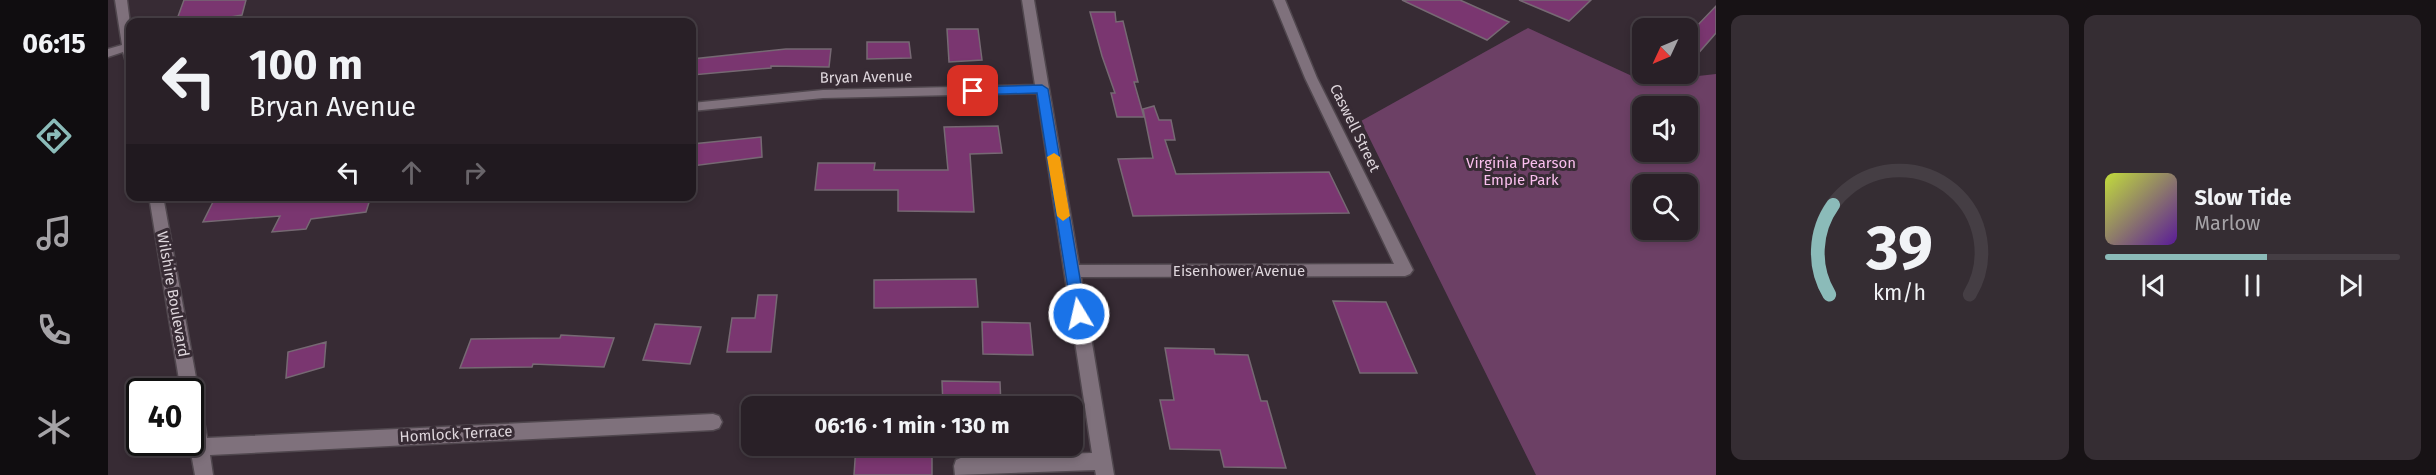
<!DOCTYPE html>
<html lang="en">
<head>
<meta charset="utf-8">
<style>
  :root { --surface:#292027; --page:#352d33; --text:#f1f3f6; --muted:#a5a3a7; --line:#453e44; --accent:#8bbbb9 }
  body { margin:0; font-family:"Fira Sans",sans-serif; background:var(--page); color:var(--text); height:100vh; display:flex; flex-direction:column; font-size:22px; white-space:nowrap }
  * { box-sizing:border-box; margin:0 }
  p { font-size:20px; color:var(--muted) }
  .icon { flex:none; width:33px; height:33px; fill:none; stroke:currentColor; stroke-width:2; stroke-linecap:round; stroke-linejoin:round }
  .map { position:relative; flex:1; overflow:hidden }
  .panel { display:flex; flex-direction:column; gap:15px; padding:15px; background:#171215; width:720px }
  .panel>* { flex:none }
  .top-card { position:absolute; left:18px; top:18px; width:570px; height:183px; border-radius:12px; box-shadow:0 3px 9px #0003,0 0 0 2px var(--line); background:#292027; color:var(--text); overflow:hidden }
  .needle { width:39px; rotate:226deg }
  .buttons { position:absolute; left:1524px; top:18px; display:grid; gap:12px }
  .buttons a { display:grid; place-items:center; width:66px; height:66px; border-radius:12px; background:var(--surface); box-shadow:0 3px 9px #0003,0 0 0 2px var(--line); font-size:30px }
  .speed { position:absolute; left:18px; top:378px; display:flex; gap:12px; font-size:30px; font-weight:700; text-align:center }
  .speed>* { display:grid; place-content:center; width:78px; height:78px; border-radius:50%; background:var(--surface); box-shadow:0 3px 9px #0003,0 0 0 2px var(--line); line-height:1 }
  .speed .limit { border:3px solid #111; border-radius:9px; background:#fff; color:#111 }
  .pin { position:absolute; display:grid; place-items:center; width:51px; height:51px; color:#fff; margin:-26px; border-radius:12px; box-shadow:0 3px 9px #0006 }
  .me { position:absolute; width:66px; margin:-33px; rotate:351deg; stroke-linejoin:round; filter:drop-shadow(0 0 4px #0008) }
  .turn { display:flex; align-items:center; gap:21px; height:126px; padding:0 24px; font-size:27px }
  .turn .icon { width:78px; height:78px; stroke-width:2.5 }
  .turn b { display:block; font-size:42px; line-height:51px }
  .lanes { display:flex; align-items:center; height:57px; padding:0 24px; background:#0003; justify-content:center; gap:30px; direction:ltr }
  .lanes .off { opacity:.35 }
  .panel .card { flex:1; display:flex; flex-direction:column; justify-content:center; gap:9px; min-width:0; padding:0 21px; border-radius:12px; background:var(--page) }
  .panel .dial { align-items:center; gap:0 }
  .dial svg { height:156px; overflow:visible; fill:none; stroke:var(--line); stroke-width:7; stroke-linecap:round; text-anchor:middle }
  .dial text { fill:var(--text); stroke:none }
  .song { display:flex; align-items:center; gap:18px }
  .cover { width:72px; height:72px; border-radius:9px; background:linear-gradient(135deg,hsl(70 70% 55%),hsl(270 70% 35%)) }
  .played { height:6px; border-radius:3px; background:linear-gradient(90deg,var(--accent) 55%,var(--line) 55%) }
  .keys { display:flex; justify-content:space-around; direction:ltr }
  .panel .tiles { flex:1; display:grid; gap:15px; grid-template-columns:repeat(2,1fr) }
  .trip { position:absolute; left:633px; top:396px; width:342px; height:60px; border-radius:12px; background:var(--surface); box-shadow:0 3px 9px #0003,0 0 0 2px var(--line); font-weight:700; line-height:60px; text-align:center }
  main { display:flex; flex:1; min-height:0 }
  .dock { display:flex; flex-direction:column; width:108px; justify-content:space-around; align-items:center; background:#100d10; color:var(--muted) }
  .dock .icon { width:42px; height:42px }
  .dock .current { color:var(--accent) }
  .dock b { font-size:27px; color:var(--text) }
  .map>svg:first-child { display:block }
  .green { fill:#6c4065; fill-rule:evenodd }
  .building { fill:#7a3670; stroke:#766973; stroke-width:1.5 }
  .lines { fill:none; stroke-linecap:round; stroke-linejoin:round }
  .minor-casing { stroke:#50474e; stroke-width:3 }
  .minor { fill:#7f717c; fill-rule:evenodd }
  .route { fill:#1a73e8; stroke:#114b97; stroke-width:1.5 }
  .slow { fill:#f59e0b }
  .labels { text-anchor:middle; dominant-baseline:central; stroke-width:6; stroke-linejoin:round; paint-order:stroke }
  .street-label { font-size:15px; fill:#dfd7dd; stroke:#372b34 }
  .park-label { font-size:15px; fill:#fabfee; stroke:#372b34 }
</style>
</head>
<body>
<main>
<nav class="dock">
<b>06:15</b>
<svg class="icon current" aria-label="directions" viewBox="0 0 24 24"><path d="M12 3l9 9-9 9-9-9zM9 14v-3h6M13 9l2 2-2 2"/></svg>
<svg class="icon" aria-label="music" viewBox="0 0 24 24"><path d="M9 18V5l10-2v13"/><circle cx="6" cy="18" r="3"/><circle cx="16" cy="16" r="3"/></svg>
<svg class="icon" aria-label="phone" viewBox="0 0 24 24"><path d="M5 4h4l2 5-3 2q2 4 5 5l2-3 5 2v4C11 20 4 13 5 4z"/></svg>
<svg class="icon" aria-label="climate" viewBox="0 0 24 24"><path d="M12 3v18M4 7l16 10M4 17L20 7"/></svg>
</nav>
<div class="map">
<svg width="1608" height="475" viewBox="0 0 1608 475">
  <rect width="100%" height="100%" fill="#372b34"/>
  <path class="green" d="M 1420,28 L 1537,82 L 1608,74 L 1608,475 L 1428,475 L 1253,121 ZM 1534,106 L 1580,106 L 1580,152 L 1534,152 ZM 1534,184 L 1580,184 L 1580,230 L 1534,230 Z"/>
  <path class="building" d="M 76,0 L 138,0 L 134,15 L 94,22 L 68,22 Z
    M 1294,0 L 1352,0 L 1401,22 L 1379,40 Z
    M 1411,0 L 1483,0 L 1461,21 Z
    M 1608,6 L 1608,33 L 1580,65 L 1580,27 L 1586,29 Z
    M 982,12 L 1007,12 L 1008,22 L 1015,21 L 1030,82 L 1026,82 L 1036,117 L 1009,117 L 1003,93 L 1007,93 L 994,56 Z
    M 839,29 L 870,29 L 874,60 L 841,62 Z
    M 759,42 L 801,42 L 803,58 L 759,59 Z
    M 678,49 L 723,49 L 721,67 L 663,66 L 663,68 L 584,75 L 584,59 Z
    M 1046,106 L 1051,120 L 1063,120 L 1067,140 L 1057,140 L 1068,174 L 1221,172 L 1241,213 L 1025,216 L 1010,159 L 1045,158 L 1035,109 Z
    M 890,126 L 894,153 L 862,154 L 866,212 L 790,211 L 790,190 L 707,190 L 710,163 L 767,163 L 766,170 L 840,170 L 836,127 Z
    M 653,137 L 654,157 L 584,166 L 584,144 Z
    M 108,196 L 263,196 L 258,212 L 203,219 L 198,229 L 164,232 L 172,216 L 95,222 Z
    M 868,279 L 870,307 L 766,308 L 766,280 Z
    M 650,295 L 669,295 L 663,352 L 619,352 L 624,318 L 647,318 Z
    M 1225,301 L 1278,302 L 1309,373 L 1252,373 Z
    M 874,322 L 922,323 L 925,355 L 875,354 Z
    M 547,324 L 593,327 L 582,364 L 535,360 Z
    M 453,335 L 506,338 L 496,367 L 425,364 L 424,367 L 352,368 L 363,339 L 452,338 Z
    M 218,342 L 216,367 L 178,378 L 180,352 Z
    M 1057,348 L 1106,349 L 1107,354 L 1140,355 L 1153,401 L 1159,401 L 1178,468 L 1116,467 L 1112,450 L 1062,449 L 1052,400 L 1066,400 Z
    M 834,381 L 892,382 L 893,406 L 835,406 Z
    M 748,446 L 824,446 L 824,475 L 746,475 Z"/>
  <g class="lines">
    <g class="minor-casing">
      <path id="minor" d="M 7,0 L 19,0 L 22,24 L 22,63 L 18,62 L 15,52 L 0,57 L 0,49 L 14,45 Z
        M 914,0 L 926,0 L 971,265 L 1286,264 L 1197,78 L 1165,0 L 1177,0 L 1209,78 L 1305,270 L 1302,274 L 1297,276 L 973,277 L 1006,475 L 988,475 L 987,470 L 847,475 L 846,466 L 848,460 L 855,457 L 984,453 L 929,93 L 715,98 L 584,111 L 584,103 L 715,90 L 927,85 Z
        M 41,196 L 55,196 L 99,438 L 605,414 L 611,416 L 614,422 L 611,428 L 605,430 L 102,455 L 105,475 L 87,475 L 81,442 L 82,392 L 73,392 Z"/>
    </g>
    <use href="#minor" class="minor"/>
  </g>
  <path class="route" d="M 934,85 L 940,89 L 978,314 L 976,318 L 966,318 L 964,314 L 929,93 L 865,95 L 859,91 L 865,87 Z"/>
  <path class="slow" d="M 946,153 L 952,157 L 962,216 L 955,221 L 949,216 L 939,157 Z"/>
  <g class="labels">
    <g class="street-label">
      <text transform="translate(758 77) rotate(-1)">Bryan Avenue</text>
      <text transform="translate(1247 128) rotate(64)">Caswell Street</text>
      <text x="1131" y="271">Eisenhower Avenue</text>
      <text transform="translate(65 294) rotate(80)">Wilshire Boulevard</text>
      <text transform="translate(348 434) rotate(-3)">Homlock Terrace</text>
    </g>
    <g class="park-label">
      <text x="1413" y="163">Virginia Pearson<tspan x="1413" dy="17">Empie Park</tspan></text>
    </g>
  </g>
</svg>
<div class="buttons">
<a><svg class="needle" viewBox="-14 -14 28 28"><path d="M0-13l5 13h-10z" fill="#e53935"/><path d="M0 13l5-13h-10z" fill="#a5a3a7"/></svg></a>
<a><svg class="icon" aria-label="sound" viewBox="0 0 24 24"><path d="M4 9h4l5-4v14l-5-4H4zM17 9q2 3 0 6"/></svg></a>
<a><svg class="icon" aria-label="search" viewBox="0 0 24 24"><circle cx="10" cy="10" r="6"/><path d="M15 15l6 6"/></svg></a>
</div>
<div class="speed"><div class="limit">40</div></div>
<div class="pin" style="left:865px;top:91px;background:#d93025"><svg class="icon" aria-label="arrive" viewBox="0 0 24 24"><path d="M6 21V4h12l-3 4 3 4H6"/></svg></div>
<svg class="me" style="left:971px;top:314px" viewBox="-20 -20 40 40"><circle r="17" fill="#1a73e8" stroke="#fff" stroke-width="3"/><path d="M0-11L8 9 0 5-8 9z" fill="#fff"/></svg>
<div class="trip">06:16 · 1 min · 130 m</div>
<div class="top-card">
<div class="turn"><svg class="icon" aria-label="left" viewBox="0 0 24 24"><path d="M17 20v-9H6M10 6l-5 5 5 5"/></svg><div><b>100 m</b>Bryan Avenue</div></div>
<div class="lanes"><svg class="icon" aria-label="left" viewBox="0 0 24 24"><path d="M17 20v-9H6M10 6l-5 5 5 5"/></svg><svg class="icon off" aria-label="ahead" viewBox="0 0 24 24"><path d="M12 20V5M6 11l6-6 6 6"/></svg><svg class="icon off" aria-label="right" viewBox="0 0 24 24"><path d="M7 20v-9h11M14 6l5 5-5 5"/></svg></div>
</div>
</div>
<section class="panel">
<div class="tiles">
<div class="card dial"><svg viewBox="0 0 100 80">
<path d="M14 69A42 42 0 1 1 86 69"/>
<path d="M14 69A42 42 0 0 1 16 23" stroke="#8bbbb9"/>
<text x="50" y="56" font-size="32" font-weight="700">39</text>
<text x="50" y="72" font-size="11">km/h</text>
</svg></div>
<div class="card">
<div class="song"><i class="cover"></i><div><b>Slow Tide</b><p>Marlow</p></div></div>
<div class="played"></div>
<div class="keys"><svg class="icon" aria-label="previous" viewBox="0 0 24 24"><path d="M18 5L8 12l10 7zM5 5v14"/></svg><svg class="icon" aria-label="pause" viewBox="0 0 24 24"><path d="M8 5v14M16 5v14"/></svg><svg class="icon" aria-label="next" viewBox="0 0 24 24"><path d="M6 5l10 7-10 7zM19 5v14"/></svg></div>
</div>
</div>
</section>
</main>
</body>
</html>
